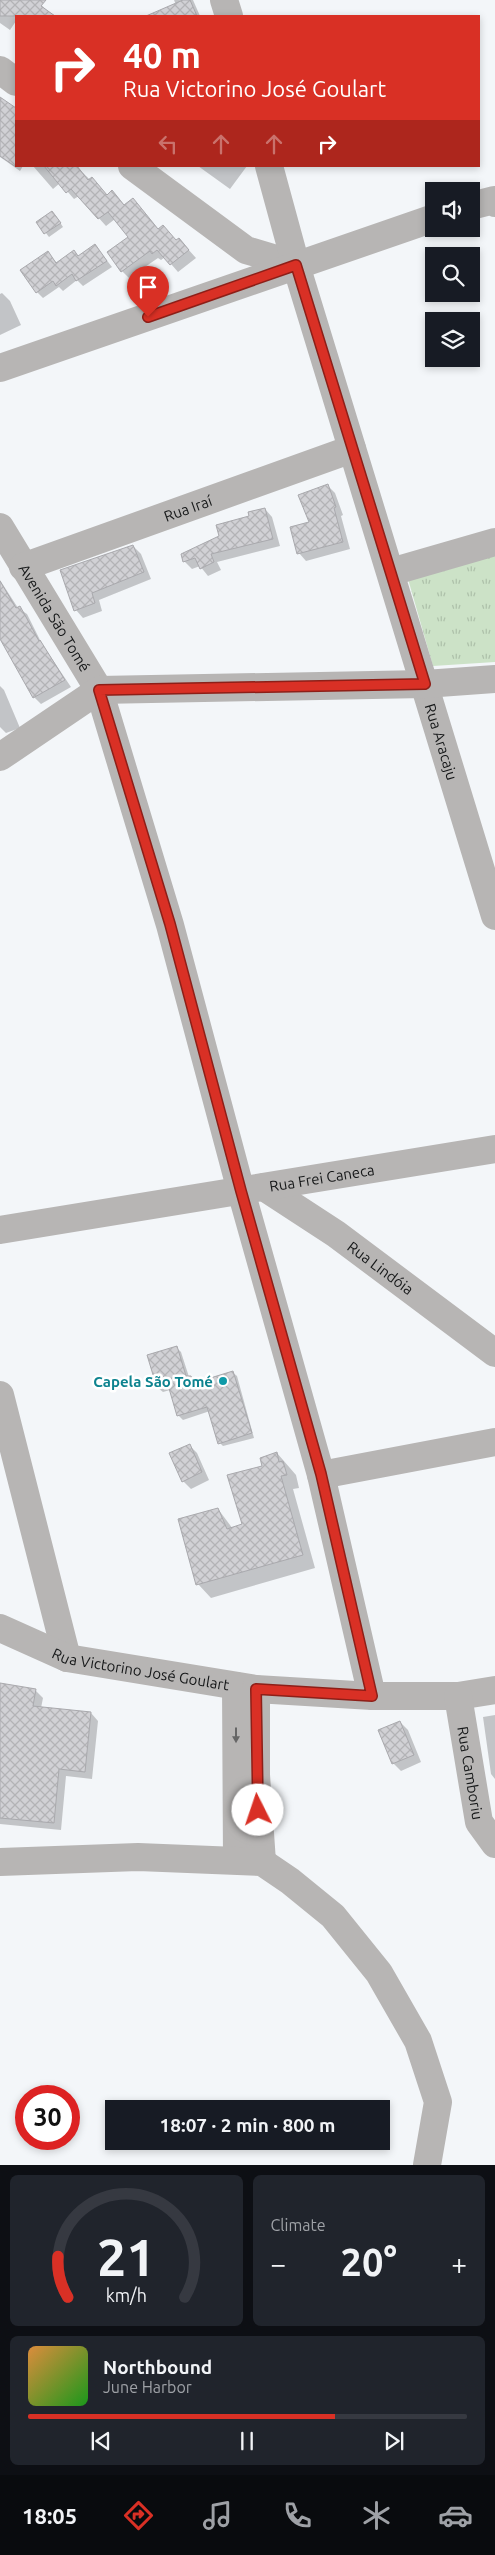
<!DOCTYPE html>
<html lang="en">
<head>
<meta charset="utf-8">
<style>
  :root { --surface:#171b24; --page:#20242c; --text:#f1f3f6; --muted:#9ea1a6; --line:#363941; --accent:#d93025 }
  body { margin:0; font-family:Ubuntu,sans-serif; background:var(--page); color:var(--text); height:100vh; display:flex; flex-direction:column; font-size:19px; white-space:nowrap }
  * { box-sizing:border-box; margin:0 }
  p { font-size:16px; color:var(--muted) }
  .icon { flex:none; width:28px; height:28px; fill:none; stroke:currentColor; stroke-width:2; stroke-linecap:round; stroke-linejoin:round }
  .map { position:relative; height:2165px; overflow:hidden }
  .drawer { display:flex; flex-direction:column; gap:10px; padding:10px; background:#0d0f14; flex:1 }
  .drawer>* { flex:none }
  .banner { position:absolute; left:15px; top:15px; width:465px; height:152px; border-radius:0px; box-shadow:0 2px 8px #0003; background:#d93025; color:#fff; overflow:hidden }
  .fabs { position:absolute; left:425px; top:182px; display:grid; gap:10px }
  .fabs a { display:grid; place-items:center; width:55px; height:55px; border-radius:0px; background:var(--surface); box-shadow:0 2px 8px #0003; font-size:25px }
  .speed { position:absolute; left:15px; top:2085px; display:flex; gap:10px; font-size:25px; font-weight:700; text-align:center }
  .speed>* { display:grid; place-content:center; width:65px; height:65px; border-radius:50%; background:var(--surface); box-shadow:0 2px 8px #0003; line-height:1 }
  .speed .limit { border:8px solid #d22; background:#fff; color:#111 }
  .pin { position:absolute; display:grid; place-items:center; width:42px; height:42px; color:#fff; margin:-51px -21px; border-radius:50% 50% 50% 0; rotate:-45deg; box-shadow:0 0 5px #0007 }
  .pin .icon { rotate:45deg }
  .me { position:absolute; width:55px; margin:-28px; rotate:356deg; stroke-linejoin:round; filter:drop-shadow(0 0 4px #0008) }
  .turn { display:flex; align-items:center; gap:18px; height:105px; padding:0 25px; font-size:22px }
  .turn .icon { width:65px; height:65px; stroke-width:2.5 }
  .turn b { display:block; font-size:35px; line-height:42px }
  .lanes { display:flex; align-items:center; height:48px; padding:0 25px; background:#0003; justify-content:center; gap:25px; direction:ltr }
  .lanes .off { opacity:.35 }
  .big { font-size:38px; font-weight:700; line-height:1.1 }
  .drawer .widget { flex:1; display:flex; flex-direction:column; justify-content:center; gap:8px; min-width:0; padding:0 18px; border-radius:8px; background:var(--page) }
  .drawer .dial { align-items:center; gap:0 }
  .dial svg { height:130px; overflow:visible; fill:none; stroke:var(--line); stroke-width:7; stroke-linecap:round; text-anchor:middle }
  .dial text { fill:var(--text); stroke:none }
  .song { display:flex; align-items:center; gap:15px }
  .cover { width:60px; height:60px; border-radius:8px; background:linear-gradient(135deg,hsl(30 70% 55%),hsl(120 70% 35%)) }
  .played { height:5px; border-radius:2px; background:linear-gradient(90deg,var(--accent) 70%,var(--line) 70%) }
  .keys { display:flex; justify-content:space-around; direction:ltr }
  .heat { display:flex; justify-content:space-between; align-items:center; font-size:28px; direction:ltr }
  .drawer .tiles { flex:1; display:grid; gap:10px; grid-template-columns:1fr 1fr }
  .widget:last-child { grid-column:span 2 }
  .trip { position:absolute; left:105px; top:2100px; width:285px; height:50px; border-radius:0px; background:var(--surface); box-shadow:0 2px 8px #0003; font-weight:700; line-height:50px; text-align:center }
  .menu { display:flex; height:80px; justify-content:space-around; align-items:center; background:#090b0e; color:var(--muted) }
  .menu .icon { width:35px; height:35px }
  .menu .current { color:var(--accent) }
  .menu b { font-size:22px; color:var(--text) }
  .map>svg:first-child { display:block }
  .park { fill:url(#park-tufts) }
  .shadow { fill:#0003 }
  .building { fill:url(#building-cross-hatch); stroke:#a9a9ad }
  .lines { fill:none; stroke-linecap:round; stroke-linejoin:round }
  .minor { stroke:#b7b5b4; stroke-width:28 }
  .oneway { fill:#666 }
  .route-casing { stroke:#8d1f18; stroke-width:12 }
  .route { stroke:#d93025; stroke-width:9 }
  .culture-dot { fill:#0f9aa8; stroke:#fff; stroke-width:2 }
  .labels { text-anchor:middle; dominant-baseline:central; stroke-width:5; stroke-linejoin:round; paint-order:stroke }
  .street-label { font-size:15px; fill:#151718; stroke:#fff }
  .culture-label { font-size:15px; font-weight:bold; fill:#0d838f; stroke:#fff; text-anchor:end }
</style>
</head>
<body>
<div class="map">
<svg width="495" height="2165" viewBox="0 0 495 2165">
  <defs>
    <pattern id="park-tufts" width="24" height="20" patternUnits="userSpaceOnUse" patternTransform="scale(1.25)"><rect width="24" height="20" fill="#cce2c7"/><path d="M3 7l-1-3M5 7V3M7 7l1-3M15 17l-1-3M17 17v-4M19 17l1-3" fill="none" stroke="#aec1aa"/></pattern>
    <pattern id="building-cross-hatch" width="8" height="8" patternUnits="userSpaceOnUse" patternTransform="scale(1.25)"><rect width="8" height="8" fill="#d1d1d5"/><path d="M0 0l8 8M0 8l8-8" fill="none" stroke="#b3b3b6"/></pattern>
  </defs>
  <rect width="100%" height="100%" fill="#f3f6f9"/>
  <path class="park" d="M 495,554 L 495,662 L 433,666 L 408,579 Z"/>
  <path class="shadow" d="M 0,0 L 36,0 L 53,16 L 16,16 L 16,21 L 10,30 L 0,23 Z
    M 174,0 L 193,0 L 200,16 L 169,16 L 166,9 L 176,5 Z
    M 0,99 L 16,109 L 16,166 L 23,166 L 20,171 L 0,157 Z
    M 33,166 L 64,166 L 83,173 L 107,196 L 112,192 L 125,206 L 159,230 L 177,241 L 179,239 L 196,258 L 178,272 L 165,257 L 161,260 L 158,258 L 129,278 L 122,271 L 130,238 L 115,219 L 106,226 L 79,196 L 74,199 L 60,183 L 53,189 Z
    M 198,166 L 247,166 L 230,189 Z
    M 56,216 L 63,227 L 49,237 L 38,223 Z
    M 95,245 L 112,267 L 83,286 L 77,280 L 63,291 L 59,287 L 43,298 L 37,292 L 47,252 L 57,263 L 74,251 L 79,257 Z
    M 2,293 L 10,301 L 21,325 L 0,335 L 0,294 Z
    M 327,485 L 335,493 L 343,515 L 341,516 L 350,549 L 306,561 L 299,553 Z
    M 265,509 L 272,517 L 280,546 L 217,562 L 221,570 L 208,576 L 200,566 L 192,569 L 184,561 Z
    M 133,546 L 141,554 L 151,579 L 99,600 L 102,611 L 83,618 L 76,610 Z
    M 0,580 L 18,608 L 27,614 L 42,644 L 71,687 L 41,704 L 34,697 L 0,637 Z
    M 0,686 L 4,690 L 20,728 L 6,733 L 0,727 Z
    M 177,1348 L 181,1352 L 189,1377 L 196,1383 L 232,1372 L 237,1376 L 254,1438 L 223,1446 L 218,1441 L 210,1411 L 183,1420 L 178,1415 L 170,1390 L 163,1392 L 158,1388 Z
    M 189,1445 L 197,1453 L 209,1480 L 191,1489 L 183,1481 Z
    M 277,1453 L 296,1475 L 299,1488 L 293,1489 L 315,1568 L 211,1598 L 198,1584 L 218,1509 L 233,1529 L 243,1525 L 263,1467 Z
    M 0,1684 L 35,1690 L 43,1698 L 41,1708 L 91,1713 L 98,1721 L 92,1779 L 66,1776 L 61,1830 L 0,1824 Z
    M 495,1715 L 495,1779 L 491,1774 L 483,1717 Z
    M 400,1722 L 408,1730 L 421,1762 L 401,1771 L 393,1763 Z"/>
  <path class="building" d="M 0,0 L 46,0 L 41,6 L 55,16 L 0,16 Z
    M 183,0 L 190,0 L 197,16 L 146,16 Z
    M 0,97 L 16,108 L 16,167 L 0,156 Z
    M 44,166 L 77,166 L 88,180 L 92,177 L 107,195 L 112,190 L 124,205 L 133,198 L 158,229 L 163,225 L 176,240 L 179,238 L 189,250 L 170,265 L 157,250 L 152,254 L 150,251 L 121,272 L 107,252 L 128,237 L 108,212 L 98,219 L 71,189 L 66,193 Z
    M 52,211 L 61,223 L 44,234 L 36,222 Z
    M 95,244 L 107,261 L 76,281 L 72,274 L 56,286 L 53,281 L 36,293 L 20,270 L 48,251 L 56,263 L 74,250 L 78,256 Z
    M 328,484 L 336,507 L 334,508 L 343,542 L 297,554 L 290,527 L 309,522 L 298,495 Z
    M 265,508 L 273,539 L 211,554 L 214,562 L 200,569 L 195,558 L 183,562 L 181,554 L 219,536 L 216,525 L 249,516 L 248,512 Z
    M 133,545 L 144,572 L 92,593 L 95,603 L 74,611 L 60,570 Z
    M 0,581 L 16,608 L 20,606 L 39,641 L 40,640 L 65,680 L 33,698 L 0,639 Z
    M 177,1346 L 186,1376 L 191,1376 L 194,1383 L 233,1371 L 252,1433 L 218,1444 L 207,1407 L 177,1416 L 168,1385 L 157,1388 L 147,1355 Z
    M 190,1444 L 202,1472 L 182,1482 L 169,1453 Z
    M 277,1452 L 279,1462 L 283,1461 L 287,1475 L 281,1476 L 303,1555 L 196,1585 L 178,1519 L 218,1508 L 227,1529 L 242,1524 L 227,1475 L 262,1466 L 260,1458 Z
    M 0,1683 L 36,1689 L 33,1706 L 91,1712 L 85,1772 L 59,1769 L 54,1823 L 0,1818 Z
    M 400,1721 L 414,1755 L 392,1764 L 378,1730 Z"/>
  <g class="lines">
    <g class="minor">
      <path d="M 224,0 L 229,16"/>
      <path d="M 0,70 L 16,82"/>
      <path d="M 132,166 L 246,250 L 296,265"/>
      <path id="s1" d="M 269,166 L 296,265 L 495,916"/>
      <path d="M 471,206 L 494,200 L 495,203"/>
      <path d="M 0,368 L 434,218"/>
      <path id="s2" d="M 0,527 L 99,690 L 170,925 L 241,1191 L 321,1475 L 372,1696"/>
      <path id="s3" d="M 23,567 L 352,449"/>
      <path d="M 391,572 L 495,542"/>
      <path d="M 0,757 L 99,690 L 425,684 L 495,679"/>
      <path id="s4" d="M 264,1187 L 336,1234 L 495,1353"/>
      <path id="s5" d="M 0,1230 L 495,1149"/>
      <path d="M 0,1395 L 67,1658"/>
      <path d="M 321,1475 L 495,1442"/>
      <path id="s6" d="M 0,1628 L 67,1658 L 256,1689 L 372,1696 L 458,1696 L 495,1690"/>
      <path d="M 236,1686 L 237,1860"/>
      <path d="M 256,1689 L 256,1775 L 262,1862"/>
      <path id="s7" d="M 458,1696 L 479,1822 L 495,1844"/>
      <path d="M 0,1862 L 138,1857 L 262,1862 L 290,1881 L 333,1916 L 379,1973 L 418,2041 L 438,2102 L 427,2165"/>
    </g>
  </g>
  <defs><path id="oneway-solid" d="M-6-.8H1V-3.2L6.5 0L1 3.2V.8H-6Z" transform="scale(1.25)"/></defs>
  <use class="oneway" href="#oneway-solid" transform="translate(236 1735) rotate(90)"/>
  <g class="lines">
    <g class="route-casing">
      <path id="route" d="M 148,317 L 296,265 L 425,684 L 99,690 L 170,924 L 241,1191 L 321,1474 L 372,1696 L 256,1689 L 258,1810"/>
    </g>
    <use href="#route" class="route"/>
  </g>
  <circle class="culture-dot" cx="223" cy="1381" r="5"/>
  <g class="labels">
    <g class="street-label">
      <text stroke="none"><textPath href="#s3" startOffset="175">Rua Iraí</textPath></text>
      <text stroke="none"><textPath href="#s2" startOffset="106">Avenida São Tomé</textPath></text>
      <text stroke="none"><textPath href="#s1" startOffset="601">Rua Aracaju</textPath></text>
      <text stroke="none"><textPath href="#s5" startOffset="326">Rua Frei Caneca</textPath></text>
      <text stroke="none"><textPath href="#s4" startOffset="142">Rua Lindóia</textPath></text>
      <text stroke="none"><textPath href="#s6" startOffset="148">Rua Victorino José Goulart</textPath></text>
      <text stroke="none"><textPath href="#s7" startOffset="78">Rua Camboriu</textPath></text>
    </g>
    <g class="culture-label">
      <text x="213" y="1381">Capela São Tomé</text>
    </g>
  </g>
</svg>
<div class="fabs">
<a><svg class="icon" aria-label="sound" viewBox="0 0 24 24"><path d="M4 9h4l5-4v14l-5-4H4zM17 9q2 3 0 6"/></svg></a>
<a><svg class="icon" aria-label="search" viewBox="0 0 24 24"><circle cx="10" cy="10" r="6"/><path d="M15 15l6 6"/></svg></a>
<a><svg class="icon" aria-label="layers" viewBox="0 0 24 24"><path d="M12 4l9 5-9 5-9-5zM3 14l9 5 9-5"/></svg></a>
</div>
<div class="speed"><div class="limit">30</div></div>
<div class="pin" style="left:148px;top:317px;background:#d93025"><svg class="icon" aria-label="arrive" viewBox="0 0 24 24"><path d="M6 21V4h12l-3 4 3 4H6"/></svg></div>
<svg class="me" style="left:258px;top:1810px" viewBox="-20 -20 40 40"><circle r="19" fill="#fff"/><path d="M0-13L10 11 0 6-10 11z" fill="#d93025"/></svg>
<div class="trip">18:07 · 2 min · 800 m</div>
<div class="banner">
<div class="turn"><svg class="icon" aria-label="right" viewBox="0 0 24 24"><path d="M7 20v-9h11M14 6l5 5-5 5"/></svg><div><b>40 m</b>Rua Victorino José Goulart</div></div>
<div class="lanes"><svg class="icon off" aria-label="left" viewBox="0 0 24 24"><path d="M17 20v-9H6M10 6l-5 5 5 5"/></svg><svg class="icon off" aria-label="ahead" viewBox="0 0 24 24"><path d="M12 20V5M6 11l6-6 6 6"/></svg><svg class="icon off" aria-label="ahead" viewBox="0 0 24 24"><path d="M12 20V5M6 11l6-6 6 6"/></svg><svg class="icon" aria-label="right" viewBox="0 0 24 24"><path d="M7 20v-9h11M14 6l5 5-5 5"/></svg></div>
</div>
</div>
<section class="drawer">
<div class="tiles">
<div class="widget dial"><svg viewBox="0 0 100 80">
<path d="M14 69A42 42 0 1 1 86 69"/>
<path d="M14 69A42 42 0 0 1 8 44" stroke="#d93025"/>
<text x="50" y="56" font-size="32" font-weight="700">21</text>
<text x="50" y="72" font-size="11">km/h</text>
</svg></div>
<div class="widget"><p>Climate</p>
<div class="heat"><a>−</a><b class="big">20°</b><a>+</a></div>
</div>
<div class="widget">
<div class="song"><i class="cover"></i><div><b>Northbound</b><p>June Harbor</p></div></div>
<div class="played"></div>
<div class="keys"><svg class="icon" aria-label="previous" viewBox="0 0 24 24"><path d="M18 5L8 12l10 7zM5 5v14"/></svg><svg class="icon" aria-label="pause" viewBox="0 0 24 24"><path d="M8 5v14M16 5v14"/></svg><svg class="icon" aria-label="next" viewBox="0 0 24 24"><path d="M6 5l10 7-10 7zM19 5v14"/></svg></div>
</div>
</div>
</section>
<nav class="menu">
<b>18:05</b>
<svg class="icon current" aria-label="directions" viewBox="0 0 24 24"><path d="M12 3l9 9-9 9-9-9zM9 14v-3h6M13 9l2 2-2 2"/></svg>
<svg class="icon" aria-label="music" viewBox="0 0 24 24"><path d="M9 18V5l10-2v13"/><circle cx="6" cy="18" r="3"/><circle cx="16" cy="16" r="3"/></svg>
<svg class="icon" aria-label="phone" viewBox="0 0 24 24"><path d="M5 4h4l2 5-3 2q2 4 5 5l2-3 5 2v4C11 20 4 13 5 4z"/></svg>
<svg class="icon" aria-label="climate" viewBox="0 0 24 24"><path d="M12 3v18M4 7l16 10M4 17L20 7"/></svg>
<svg class="icon" aria-label="car" viewBox="0 0 24 24"><path d="M5 17H2v-5l4-1 3-4h7l3 4 3 1v5h-3M9 17h6M6 11h13"/><circle cx="7" cy="17" r="2"/><circle cx="17" cy="17" r="2"/></svg>
</nav>
</body>
</html>
